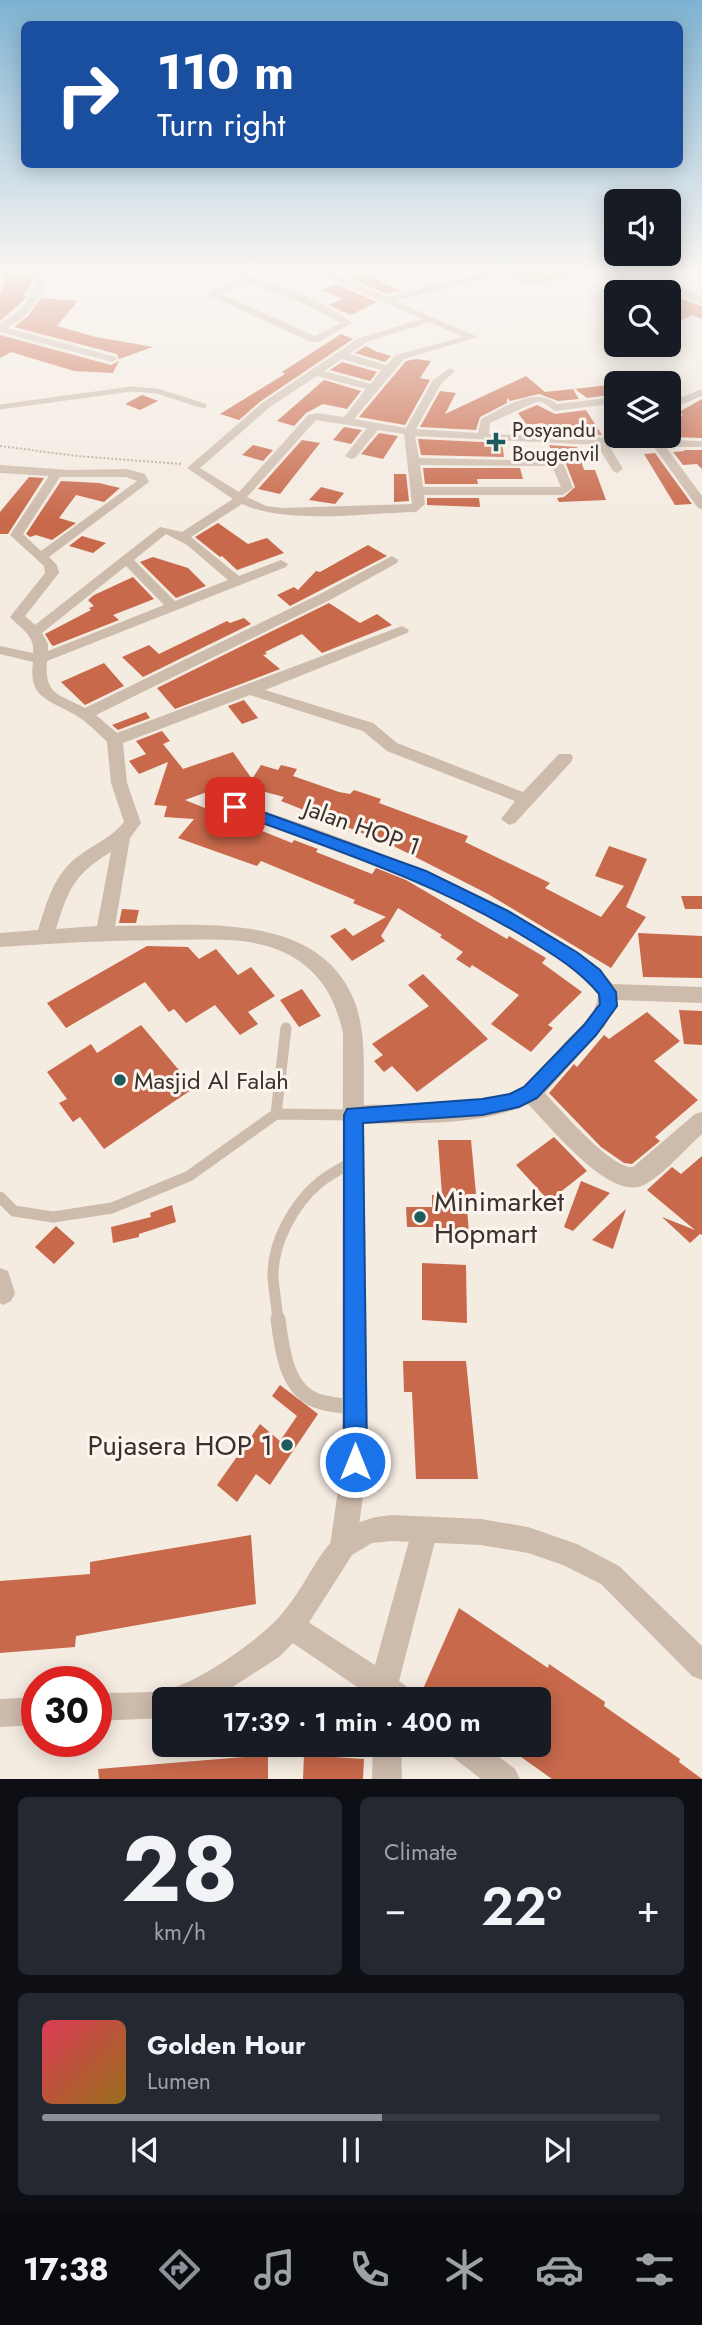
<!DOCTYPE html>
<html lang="en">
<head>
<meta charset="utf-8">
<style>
  :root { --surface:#171b24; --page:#242831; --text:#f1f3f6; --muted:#9ea1a6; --line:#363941; --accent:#8c9099 }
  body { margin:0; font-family:Jost,sans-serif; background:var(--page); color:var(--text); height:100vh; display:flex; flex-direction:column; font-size:26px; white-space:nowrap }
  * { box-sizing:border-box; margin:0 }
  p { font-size:23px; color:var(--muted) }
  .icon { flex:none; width:38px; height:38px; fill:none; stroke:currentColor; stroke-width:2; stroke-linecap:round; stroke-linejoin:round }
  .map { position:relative; height:1779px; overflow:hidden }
  .side { display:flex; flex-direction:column; gap:18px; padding:18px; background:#0d0f14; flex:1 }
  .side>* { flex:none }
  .banner { position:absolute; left:21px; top:21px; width:662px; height:147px; border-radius:10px; box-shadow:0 4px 18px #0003; background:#1a4fa0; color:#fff; overflow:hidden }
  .tools { position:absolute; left:604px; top:189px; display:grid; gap:14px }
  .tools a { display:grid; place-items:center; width:77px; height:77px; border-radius:10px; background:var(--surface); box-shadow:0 4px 18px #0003; font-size:35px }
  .speed { position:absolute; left:21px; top:1666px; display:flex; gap:14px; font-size:35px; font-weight:700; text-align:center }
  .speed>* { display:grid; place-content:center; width:91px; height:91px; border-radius:50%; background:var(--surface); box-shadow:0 4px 18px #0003; line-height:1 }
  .speed .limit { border:10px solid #d22; background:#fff; color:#111 }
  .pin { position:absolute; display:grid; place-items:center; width:60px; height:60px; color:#fff; margin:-30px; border-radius:14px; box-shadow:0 4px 10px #0006 }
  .me { position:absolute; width:77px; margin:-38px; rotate:0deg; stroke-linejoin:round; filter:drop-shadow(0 0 5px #0008) }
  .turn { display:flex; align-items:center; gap:24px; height:147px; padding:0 21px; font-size:32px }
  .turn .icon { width:91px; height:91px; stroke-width:2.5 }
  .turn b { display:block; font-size:49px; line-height:60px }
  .big { font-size:52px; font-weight:600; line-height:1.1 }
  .side .card { flex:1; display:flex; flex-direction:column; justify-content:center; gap:10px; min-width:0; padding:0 24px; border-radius:10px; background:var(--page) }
  .side .dial { align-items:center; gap:0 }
  .dial b { font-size:91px; line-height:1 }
  .song { display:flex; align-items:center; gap:21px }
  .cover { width:84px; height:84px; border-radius:10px; background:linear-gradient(135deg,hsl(350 70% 55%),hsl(40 70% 35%)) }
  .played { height:7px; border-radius:4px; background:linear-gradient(90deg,var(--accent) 55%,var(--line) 55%) }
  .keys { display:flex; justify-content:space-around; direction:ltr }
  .heat { display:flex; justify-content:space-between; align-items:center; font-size:38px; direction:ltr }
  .side .tiles { flex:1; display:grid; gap:18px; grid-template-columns:1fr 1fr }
  .card:last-child { grid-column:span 2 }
  .trip { position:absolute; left:152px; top:1687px; width:399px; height:70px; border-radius:10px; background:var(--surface); box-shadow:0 4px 18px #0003; font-weight:600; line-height:70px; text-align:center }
  .tabs { display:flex; height:112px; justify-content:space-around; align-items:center; background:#090b0e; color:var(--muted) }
  .tabs .icon { width:49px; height:49px }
  .tabs .active { color:var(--accent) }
  .tabs b { font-size:32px; color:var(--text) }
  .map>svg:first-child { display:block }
  .building { fill:#c8694b }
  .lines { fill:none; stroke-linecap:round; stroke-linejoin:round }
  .path { stroke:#b9a596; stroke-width:2; stroke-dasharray:2 2; stroke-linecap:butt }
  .service-far2 { stroke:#cdbbac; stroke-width:5 }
  .service-far1 { stroke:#cdbbac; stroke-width:11 }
  .service { stroke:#cdbbac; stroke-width:15 }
  .minor { fill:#cdbbac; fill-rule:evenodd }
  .tertiary { fill:#cdbbac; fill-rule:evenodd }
  .route { fill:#1a73e8; stroke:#114b97; stroke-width:2 }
  .poi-dot { fill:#1f5a5e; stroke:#fbf5ee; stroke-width:2.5 }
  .labels { text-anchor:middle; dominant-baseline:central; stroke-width:6; stroke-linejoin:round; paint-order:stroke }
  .far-poi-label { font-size:21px; fill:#3b302b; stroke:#fbf5ee; text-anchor:start }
  .street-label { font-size:24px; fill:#3b302b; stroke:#fbf5ee }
  .poi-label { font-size:24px; fill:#3b302b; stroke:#fbf5ee; text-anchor:start }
  .near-poi-label { font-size:28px; fill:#3b302b; stroke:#fbf5ee; text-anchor:start }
</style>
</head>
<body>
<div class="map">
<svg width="702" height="1779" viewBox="0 0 702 1779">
  <rect width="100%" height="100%" fill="#f4ebe1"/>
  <path class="building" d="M 1,270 L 33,270 L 33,281 L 23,296 L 26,296 L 24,300 L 0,321 L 0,293 L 6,281 Z
    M 515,270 L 570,270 L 571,276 L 551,281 L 527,276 Z
    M 365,273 L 385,284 L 402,290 L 387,294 L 350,279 Z
    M 336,284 L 377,302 L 351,315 L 328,305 L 343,299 L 321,290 Z
    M 668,294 L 702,306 L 702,319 L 692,315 L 668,326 Z
    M 41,298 L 78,301 L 57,326 L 96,337 L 153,347 L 119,359 L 117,354 L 14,327 L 28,316 Z
    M 341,334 L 353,339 L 261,401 L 239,420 L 220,414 L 285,374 L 282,372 Z
    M 0,335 L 111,365 L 119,361 L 113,373 L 74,371 L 11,352 L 0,358 Z
    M 366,346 L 375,351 L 391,356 L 385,362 L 355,353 Z
    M 416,359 L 431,361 L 420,378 L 430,380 L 405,425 L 359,417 L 406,361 Z
    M 342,362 L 377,372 L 370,381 L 330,370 Z
    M 526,376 L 545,392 L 573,389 L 579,399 L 558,401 L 539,394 L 510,401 L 507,398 L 507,403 L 480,417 L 476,430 L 420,427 L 440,391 L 456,393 L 445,414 Z
    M 324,380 L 361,391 L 347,409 L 323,404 L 306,413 L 294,426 L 277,421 Z
    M 616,384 L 616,394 L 587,398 L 575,389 Z
    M 142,395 L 158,401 L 140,410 L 125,404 Z
    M 702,399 L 702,438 L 672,437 L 668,434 L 668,420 L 683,415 L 679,412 Z
    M 537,405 L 555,414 L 586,410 L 602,435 L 546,433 L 543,423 L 527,425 L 518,413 Z
    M 344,427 L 362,430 L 351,444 L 333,440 Z
    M 379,433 L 398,436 L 383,459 L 361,454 Z
    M 418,439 L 502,443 L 504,457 L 421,455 Z
    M 302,440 L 320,443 L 280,494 L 258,489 Z
    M 253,445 L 273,450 L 263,461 L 242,455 Z
    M 549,445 L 577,447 L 584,470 L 595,470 L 606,500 L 559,502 L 557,498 L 564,497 L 575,487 L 566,464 L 555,458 Z
    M 683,450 L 702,450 L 702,469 L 697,464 L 683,465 L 673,452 L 685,451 Z
    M 655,453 L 692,504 L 675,505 L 644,454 Z
    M 423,468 L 520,468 L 523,479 L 477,479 L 478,484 L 425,484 Z
    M 394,474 L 406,474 L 409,501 L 394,502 Z
    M 29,477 L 44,478 L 8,534 L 0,534 L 0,512 Z
    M 61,481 L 99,483 L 120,488 L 104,502 L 76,495 L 59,518 L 76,523 L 52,540 L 36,535 L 30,537 L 26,534 Z
    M 321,487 L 344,493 L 335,504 L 309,500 Z
    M 427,498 L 479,498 L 480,507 L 427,505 Z
    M 218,523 L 248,544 L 267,538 L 284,553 L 237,570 L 222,556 L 220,557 L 195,537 Z
    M 82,536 L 106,543 L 93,553 L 69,546 Z
    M 368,545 L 387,556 L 290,606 L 277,595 L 294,587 L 298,590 L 316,571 L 320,572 Z
    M 153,557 L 188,568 L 206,586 L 176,598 L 140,562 Z
    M 133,577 L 154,599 L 113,615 L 119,620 L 53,646 L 51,644 L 45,634 L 91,610 L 89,608 L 94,606 L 88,600 L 94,595 Z
    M 329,603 L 360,623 L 377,614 L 392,625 L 322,653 L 302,634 L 265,652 L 267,654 L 263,655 L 280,669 L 175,709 L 157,688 Z
    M 244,618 L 251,624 L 143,677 L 122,657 L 149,645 L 159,654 L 227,621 L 230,623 Z
    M 104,663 L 124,686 L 85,705 L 61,682 Z
    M 244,700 L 258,718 L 242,724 L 228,706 Z
    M 146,712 L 150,718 L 118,730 L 112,725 Z
    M 162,731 L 170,741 L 163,744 L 183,769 L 233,752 L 252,779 L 261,765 L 278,770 L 281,765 L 297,769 L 293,776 L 339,792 L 350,794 L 354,790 L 381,799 L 379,803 L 468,836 L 465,842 L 550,883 L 545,888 L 601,917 L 624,886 L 595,876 L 609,846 L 647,859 L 626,907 L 646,917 L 611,968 L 488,894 L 368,833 L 367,835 L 281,801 L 284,797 L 232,783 L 185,800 L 292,843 L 294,840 L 318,849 L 316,852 L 372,874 L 376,868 L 406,880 L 507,939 L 509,936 L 546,958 L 542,963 L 582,992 L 548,1025 L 553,1028 L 531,1052 L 491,1024 L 519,995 L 472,965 L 470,968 L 456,959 L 463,952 L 440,937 L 442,935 L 398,908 L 381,936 L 385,941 L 352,961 L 330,936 L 345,928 L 353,936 L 386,917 L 353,903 L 355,900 L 261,861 L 257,866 L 178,838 L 194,819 L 164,817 L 167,806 L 154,805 L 168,762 L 139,774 L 129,761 L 146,754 L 136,741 Z
    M 681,896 L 702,896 L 702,909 L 685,909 Z
    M 122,909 L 139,910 L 136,923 L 119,923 Z
    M 638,933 L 702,936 L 702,978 L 643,977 Z
    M 147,946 L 188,947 L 199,959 L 216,949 L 238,975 L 251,967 L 275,996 L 248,1012 L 258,1024 L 240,1035 L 215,1005 L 186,1023 L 174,1009 L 169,1012 L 145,982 L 66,1028 L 47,1003 Z
    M 423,974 L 488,1039 L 417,1092 L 392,1066 L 384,1072 L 374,1061 L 383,1055 L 372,1044 L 429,1006 L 408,985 Z
    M 302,989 L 321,1016 L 299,1027 L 280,1000 Z
    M 679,1010 L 702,1011 L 702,1045 L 684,1044 Z
    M 647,1012 L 680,1041 L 654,1061 L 698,1100 L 655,1137 L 660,1141 L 632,1164 L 624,1163 L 601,1147 L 549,1093 L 574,1064 L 577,1067 L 604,1035 L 609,1039 Z
    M 141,1025 L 194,1088 L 104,1149 L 80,1117 L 73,1122 L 59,1103 L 67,1099 L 47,1072 L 91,1044 L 97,1053 Z
    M 554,1137 L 587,1171 L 549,1201 L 516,1165 Z
    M 438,1140 L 471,1140 L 476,1194 L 466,1194 L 469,1234 L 434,1234 L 433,1227 L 407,1227 L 406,1207 L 432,1207 L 432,1195 L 442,1195 Z
    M 702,1156 L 702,1235 L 700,1234 L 690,1243 L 662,1217 L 695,1230 L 647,1190 L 672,1167 L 681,1174 Z
    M 581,1181 L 610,1193 L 573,1231 L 564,1227 Z
    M 172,1205 L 176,1222 L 139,1234 L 139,1237 L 113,1243 L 111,1227 L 151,1217 L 150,1213 Z
    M 626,1209 L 613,1249 L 592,1240 Z
    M 56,1226 L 75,1243 L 54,1264 L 35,1247 Z
    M 422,1263 L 466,1265 L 467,1323 L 422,1320 Z
    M 403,1361 L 466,1361 L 478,1479 L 416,1479 L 412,1392 L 404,1392 Z
    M 280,1385 L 318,1414 L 270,1485 L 256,1474 L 237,1502 L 217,1485 L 260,1424 L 280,1441 L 297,1416 L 272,1396 Z
    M 251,1535 L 256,1604 L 76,1636 L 75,1647 L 0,1653 L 0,1581 L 90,1574 L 90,1562 Z
    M 459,1608 L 548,1668 L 549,1664 L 605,1702 L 604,1706 L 680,1759 L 679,1762 L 702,1779 L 552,1779 L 504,1745 L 539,1745 L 539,1699 L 438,1699 L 423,1689 Z
    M 268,1755 L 268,1779 L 99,1779 L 98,1769 Z
    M 304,1755 L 364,1759 L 363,1779 L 303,1779 Z"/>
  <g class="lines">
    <path class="path" d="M 603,270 L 633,280
      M 0,446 L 77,456 L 181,464"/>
    <path class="service-far2" d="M 0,407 L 131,389 L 157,391 L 204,406"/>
    <path class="service-far1" d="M 276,1114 L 286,1028
      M 0,1197 L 14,1211 L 53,1217 L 112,1208 L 189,1176 L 276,1114 L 353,1115
      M 278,1321 C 277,1307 274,1292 273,1277 C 272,1243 294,1203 320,1182 C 330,1174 342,1168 353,1162"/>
    <path class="service" d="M 278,1319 C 282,1349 286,1393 321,1402 C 331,1405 343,1406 354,1407"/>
    <path class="minor" d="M 224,270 C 250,270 332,305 352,323 L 319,342 L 311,342 L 210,296 L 210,292 L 239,278 ZM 247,281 L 302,303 L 340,323 L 315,336 L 221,294 Z
      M 310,270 L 323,270 L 387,297 L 494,270 C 516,270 509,274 526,279 C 534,282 541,278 549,282 L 526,286 L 503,274 L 395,301 L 478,337 L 404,359 L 354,419 L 406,428 L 433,380 L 450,368 L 455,371 L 441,384 L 416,429 L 478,433 L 481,419 C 504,408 535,385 557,404 L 616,397 L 616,403 L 555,411 L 542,402 L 536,402 L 490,423 L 489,434 L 702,441 L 702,447 L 666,447 L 702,496 L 702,509 L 698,508 L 654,447 L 609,446 L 623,469 L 617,473 L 613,471 L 597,445 L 415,436 L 419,458 L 559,461 L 564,465 L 573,488 L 563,495 L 424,495 L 425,504 L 416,512 C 366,513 287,525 242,504 L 191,537 L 239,576 L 281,560 L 288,564 L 286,567 L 47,661 C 44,695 59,694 85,708 L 320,594 L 392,556 L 398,560 L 397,563 L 330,600 L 96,715 L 117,733 L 402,626 L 409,630 L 407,633 L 265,690 L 373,723 L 397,743 L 523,792 L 559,754 L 571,754 L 573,758 L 571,762 L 515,823 L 509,825 L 501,819 L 515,801 L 387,751 L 363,731 L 250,695 L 123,743 L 127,783 L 141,823 L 130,838 L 115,926 C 193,926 317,909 354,1000 C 367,1033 363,1071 364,1105 C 406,1104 483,1108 520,1088 C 540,1077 553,1055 569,1038 C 582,1025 597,1014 598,994 C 573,966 541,947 509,928 C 421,878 324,845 229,811 L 227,807 L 229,803 L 241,803 C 337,836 433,869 522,919 C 555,937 587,956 613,984 L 702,987 L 702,1003 L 617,1000 L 605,1026 L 545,1093 C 561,1110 611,1169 633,1167 L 695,1114 L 702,1112 L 702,1134 C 684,1150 666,1172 646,1184 C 612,1205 550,1126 528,1104 C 478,1127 418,1122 364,1124 L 368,1462 L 356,1546 L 352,1555 L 343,1559 L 334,1555 L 330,1546 L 342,1462 L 343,1033 C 336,1002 324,977 296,959 C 260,935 212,940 171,940 C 114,940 57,943 0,947 L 0,933 L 38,930 C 47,902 54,873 80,855 C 95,844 112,837 124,822 L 111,783 L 107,742 C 98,733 88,723 77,716 C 50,699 28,700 33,662 L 0,654 L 0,646 L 33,653 C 35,635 21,629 10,617 L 45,573 L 44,566 L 10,535 L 49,476 L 0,473 L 0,465 L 70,470 L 127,469 L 145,474 L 149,482 L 49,557 L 57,565 L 59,573 L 25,616 L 35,625 L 160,527 L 182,532 L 233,499 L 187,468 L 262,403 L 359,338 L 422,319 ZM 430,322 L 463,337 L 396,355 L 386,365 L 349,354 L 367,342 ZM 342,359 L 381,370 L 371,384 L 324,371 ZM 317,376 L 366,389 L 344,417 L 317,413 L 308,415 L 239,492 L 200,468 L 270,407 ZM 316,420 L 367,428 L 345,456 L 351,459 L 355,458 L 378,430 L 404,434 L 412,504 L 283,508 L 266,506 L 247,497 ZM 420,465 L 552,466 L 561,487 L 423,487 ZM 60,477 L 126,477 L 137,481 L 41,551 L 23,534 ZM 166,534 L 187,545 L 228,580 L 175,601 L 134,560 ZM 126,566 L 164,605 L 48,651 L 48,644 L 42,633 ZM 111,852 L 97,926 L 56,929 C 68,890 74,874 111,852 Z
      M 643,280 L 677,285 L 702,297 L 702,304 L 672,289 L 640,285 L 638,283 Z
      M 0,326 L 116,357 L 117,359 L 112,362 L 0,332 Z
      M 702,389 L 702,396 L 683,404 L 668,399 L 668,392 L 683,397 Z
      M 0,1268 L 8,1271 L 15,1293 L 11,1301 L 3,1305 L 0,1303 Z
      M 425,1517 L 434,1521 L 438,1530 L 399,1681 L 410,1689 L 414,1699 L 370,1699 L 369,1695 L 281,1635 L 277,1625 L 281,1615 L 291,1611 L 375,1665 L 412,1530 L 416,1521 Z
      M 373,1745 L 401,1745 L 402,1779 L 372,1779 Z
      M 446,1745 L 484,1745 L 515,1769 L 520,1779 L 481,1779 L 450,1755 Z"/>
    <path class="tertiary" d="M 37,270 L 46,270 C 45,298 26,321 0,331 L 0,324 C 21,311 36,296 37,270 Z
      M 392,1515 L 481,1519 L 528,1527 L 577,1544 L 619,1566 L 702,1646 L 702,1680 L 692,1676 L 601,1584 L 563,1565 L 528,1553 L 481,1545 L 392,1541 L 372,1543 L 352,1555 L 301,1635 L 279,1657 L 214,1699 L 164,1699 L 164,1718 L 96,1721 L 96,1693 C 117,1692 146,1694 165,1690 C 196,1684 258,1641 280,1616 C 320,1571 320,1521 392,1515 Z
      M 37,1697 L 37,1725 L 0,1727 L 0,1699 Z"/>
  </g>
  <linearGradient id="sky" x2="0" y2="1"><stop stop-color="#7eb2d2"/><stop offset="0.52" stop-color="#faf6f2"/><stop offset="1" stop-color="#faf6f2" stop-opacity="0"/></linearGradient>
  <rect width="702" height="519" fill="url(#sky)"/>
  <path class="route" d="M 235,802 L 426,871 L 508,911 L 578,953 L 600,970 L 616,992 L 617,1006 L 596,1035 L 537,1098 L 519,1107 L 482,1115 L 363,1123 L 367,1462 L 363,1470 L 355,1473 L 347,1470 L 344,1462 L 344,1115 L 347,1109 L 482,1099 L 510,1094 L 524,1087 L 584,1025 L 600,1004 L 599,994 C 579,970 554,955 528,939 C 435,882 332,849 230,811 L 228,807 L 230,804 Z"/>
  <g class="poi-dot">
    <path d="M492.5 431.5h7v7h7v7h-7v7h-7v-7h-7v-7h7z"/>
    <circle cx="120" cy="1080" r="7"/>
    <circle cx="420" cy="1217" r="7"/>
    <circle cx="287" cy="1445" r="7"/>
  </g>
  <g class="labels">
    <g class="far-poi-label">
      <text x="512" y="430">Posyandu<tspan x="512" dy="24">Bougenvil</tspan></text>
    </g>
    <g class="street-label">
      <text transform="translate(362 827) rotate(20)">Jalan HOP 1</text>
    </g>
    <g class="poi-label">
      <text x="134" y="1080">Masjid Al Falah</text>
    </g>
    <g class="near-poi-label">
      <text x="434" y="1201">Minimarket<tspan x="434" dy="32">Hopmart</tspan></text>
      <text x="273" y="1445" text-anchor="end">Pujasera HOP 1</text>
    </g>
  </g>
</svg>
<div class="tools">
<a><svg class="icon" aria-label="sound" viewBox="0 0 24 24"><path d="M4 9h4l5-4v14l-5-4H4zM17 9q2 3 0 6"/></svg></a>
<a><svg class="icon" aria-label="search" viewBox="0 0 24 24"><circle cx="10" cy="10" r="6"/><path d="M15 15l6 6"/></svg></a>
<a><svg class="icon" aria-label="layers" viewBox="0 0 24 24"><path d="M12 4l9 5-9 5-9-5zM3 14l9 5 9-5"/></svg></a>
</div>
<div class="speed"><div class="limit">30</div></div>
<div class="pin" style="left:235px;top:807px;background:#d93025"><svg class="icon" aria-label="arrive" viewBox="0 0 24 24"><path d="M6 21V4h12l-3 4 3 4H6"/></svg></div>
<svg class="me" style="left:355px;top:1462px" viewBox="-20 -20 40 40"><circle r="17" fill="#1a73e8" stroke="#fff" stroke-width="3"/><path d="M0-11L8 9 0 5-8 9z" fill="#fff"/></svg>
<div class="trip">17:39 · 1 min · 400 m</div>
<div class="banner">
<div class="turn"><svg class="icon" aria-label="right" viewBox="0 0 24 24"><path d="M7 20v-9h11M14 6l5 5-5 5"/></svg><div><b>110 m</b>Turn right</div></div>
</div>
</div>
<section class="side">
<div class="tiles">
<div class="card dial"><b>28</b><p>km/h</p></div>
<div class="card"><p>Climate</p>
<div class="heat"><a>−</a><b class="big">22°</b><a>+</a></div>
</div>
<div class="card">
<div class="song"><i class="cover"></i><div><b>Golden Hour</b><p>Lumen</p></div></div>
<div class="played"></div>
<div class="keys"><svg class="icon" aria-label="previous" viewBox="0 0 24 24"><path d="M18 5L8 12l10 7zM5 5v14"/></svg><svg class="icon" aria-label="pause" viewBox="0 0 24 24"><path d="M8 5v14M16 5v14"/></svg><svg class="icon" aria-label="next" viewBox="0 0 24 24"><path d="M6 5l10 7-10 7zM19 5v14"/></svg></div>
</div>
</div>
</section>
<nav class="tabs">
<b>17:38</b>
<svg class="icon active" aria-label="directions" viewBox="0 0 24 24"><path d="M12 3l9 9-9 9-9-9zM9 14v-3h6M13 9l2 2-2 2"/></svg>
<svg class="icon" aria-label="music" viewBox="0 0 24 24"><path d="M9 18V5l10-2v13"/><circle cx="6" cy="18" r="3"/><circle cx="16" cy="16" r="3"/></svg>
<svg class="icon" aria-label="phone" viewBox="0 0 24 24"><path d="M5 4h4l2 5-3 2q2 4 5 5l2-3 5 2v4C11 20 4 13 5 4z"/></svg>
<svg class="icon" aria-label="climate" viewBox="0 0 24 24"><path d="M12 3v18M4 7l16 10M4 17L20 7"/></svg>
<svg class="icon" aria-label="car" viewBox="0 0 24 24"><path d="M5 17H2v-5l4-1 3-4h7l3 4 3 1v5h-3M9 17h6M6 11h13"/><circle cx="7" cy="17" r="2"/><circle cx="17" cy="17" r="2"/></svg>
<svg class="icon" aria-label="filters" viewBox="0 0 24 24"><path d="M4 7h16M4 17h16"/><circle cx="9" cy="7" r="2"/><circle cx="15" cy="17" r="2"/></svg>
</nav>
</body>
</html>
